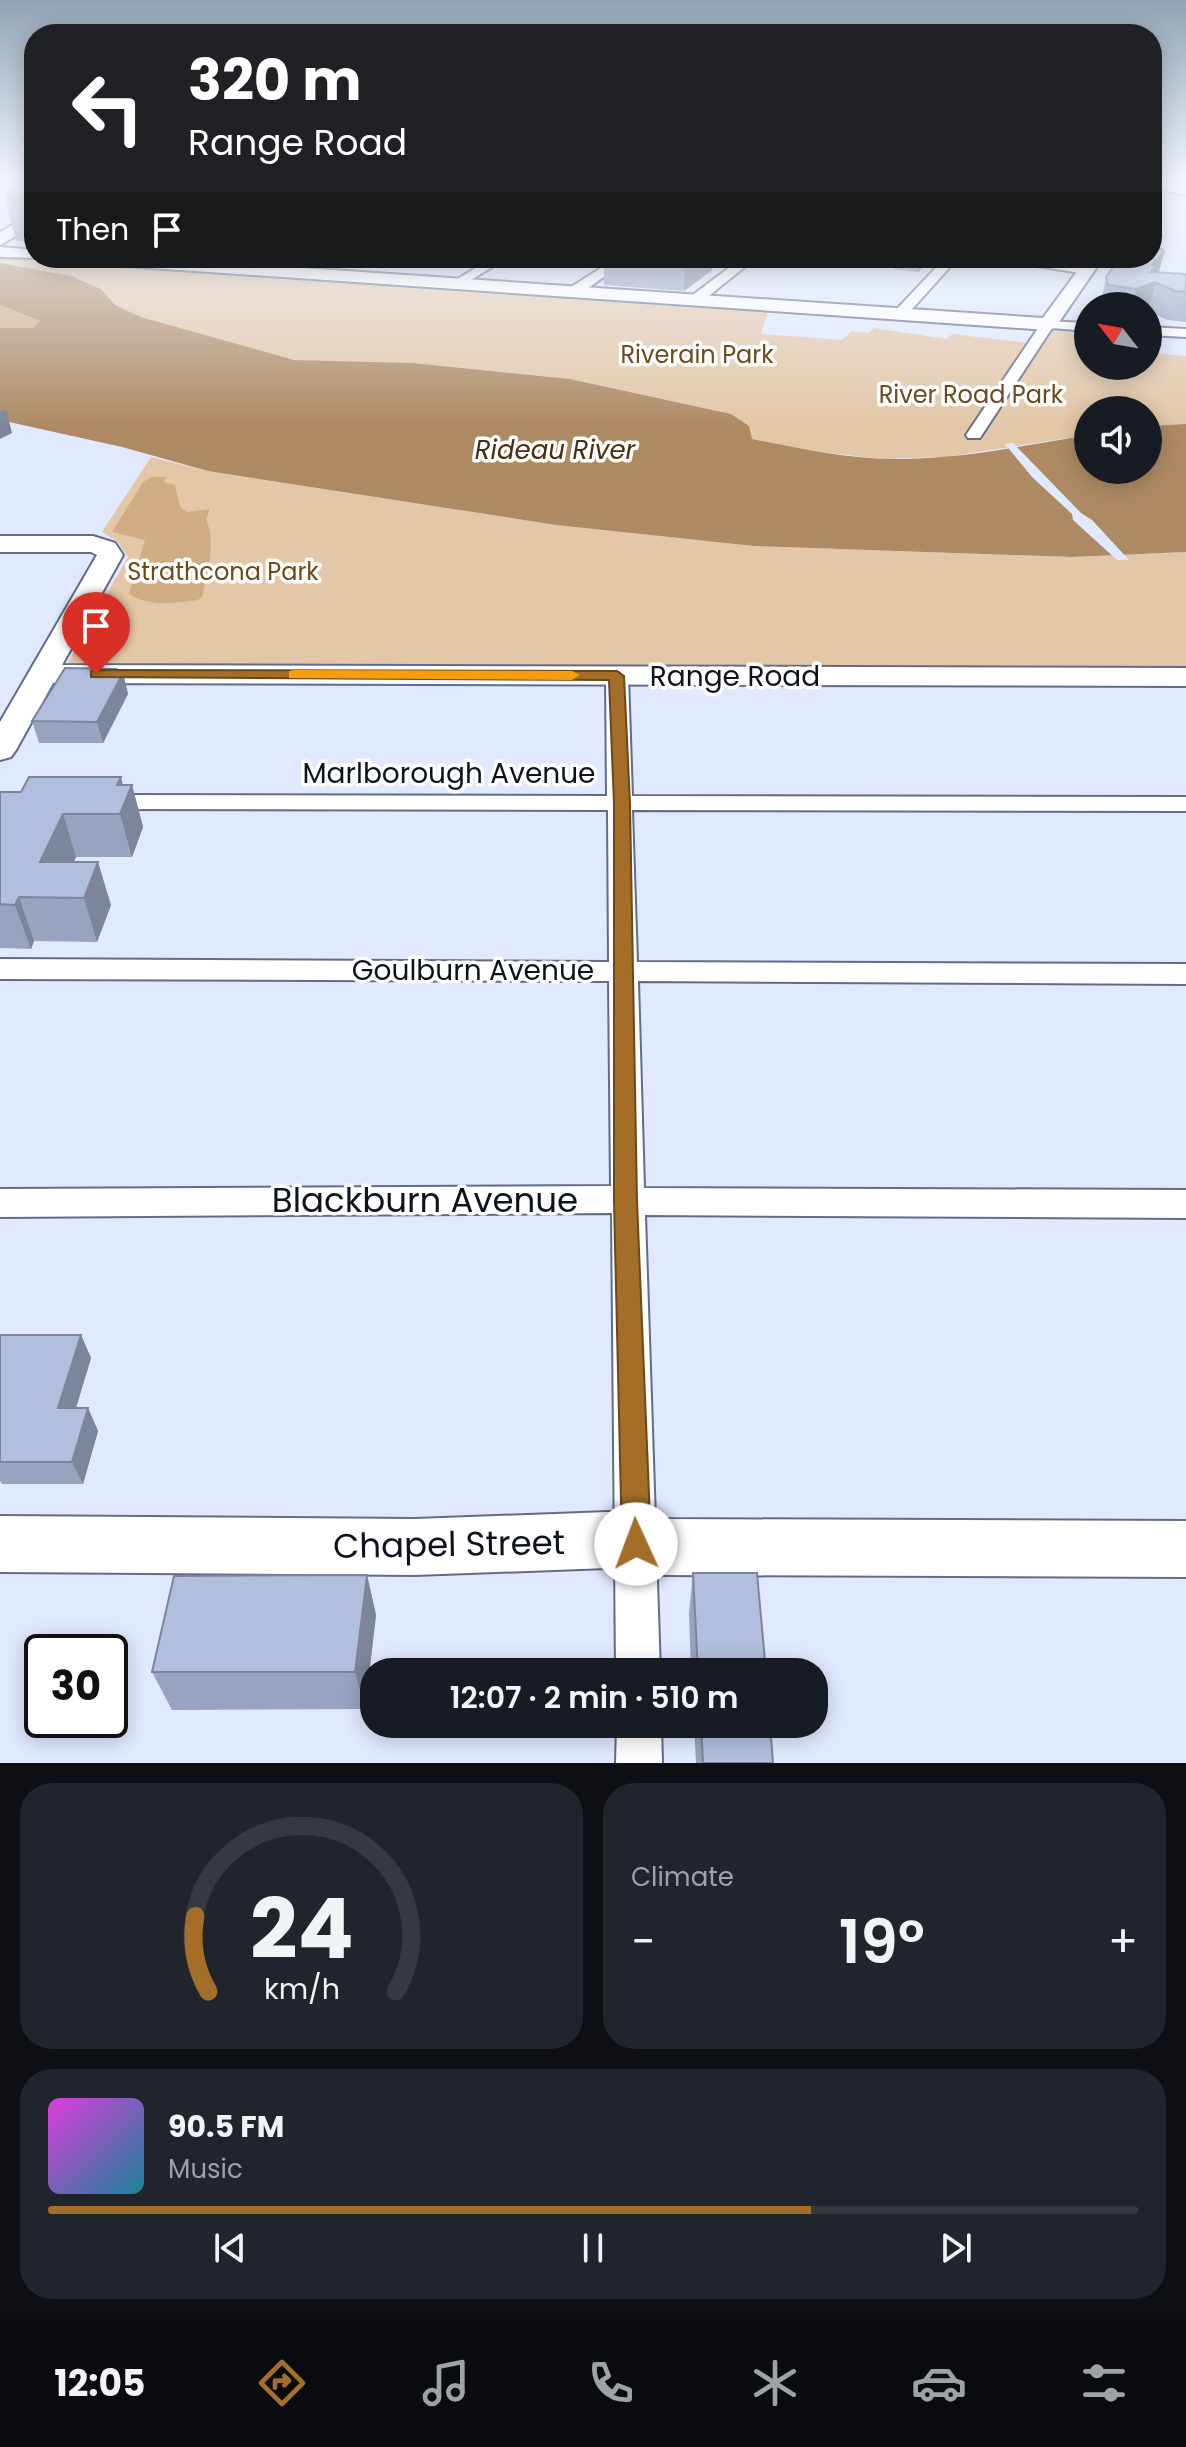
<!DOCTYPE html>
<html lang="en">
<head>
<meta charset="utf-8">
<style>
  :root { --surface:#171b24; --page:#20242c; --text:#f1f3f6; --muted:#9ea1a6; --line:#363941; --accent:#a46e28 }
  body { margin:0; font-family:Poppins,sans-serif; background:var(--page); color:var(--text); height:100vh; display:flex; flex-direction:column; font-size:30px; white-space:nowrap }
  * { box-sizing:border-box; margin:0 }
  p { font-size:26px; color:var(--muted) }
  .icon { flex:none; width:44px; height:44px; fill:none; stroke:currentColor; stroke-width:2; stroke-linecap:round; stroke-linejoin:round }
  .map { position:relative; height:1763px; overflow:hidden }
  .side { display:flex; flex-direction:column; gap:20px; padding:20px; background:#0d0f14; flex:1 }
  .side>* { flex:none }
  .hud { position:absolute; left:24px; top:24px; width:1138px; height:244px; border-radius:32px; box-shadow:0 4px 20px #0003; background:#202124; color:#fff; overflow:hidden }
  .needle { width:52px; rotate:301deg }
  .controls { position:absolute; left:1074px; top:292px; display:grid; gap:16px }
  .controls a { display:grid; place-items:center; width:88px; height:88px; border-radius:50%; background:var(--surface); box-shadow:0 4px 20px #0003; font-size:40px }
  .speed { position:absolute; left:24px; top:1634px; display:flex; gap:16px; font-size:40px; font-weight:700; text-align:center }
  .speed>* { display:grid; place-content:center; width:104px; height:104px; border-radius:50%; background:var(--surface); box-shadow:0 4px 20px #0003; line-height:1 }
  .speed .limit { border:4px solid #111; border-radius:12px; background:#fff; color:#111 }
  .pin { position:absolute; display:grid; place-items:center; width:68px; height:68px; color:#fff; margin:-82px -34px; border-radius:50% 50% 50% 0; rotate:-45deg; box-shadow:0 0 8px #0007 }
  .pin .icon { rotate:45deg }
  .me { position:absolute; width:88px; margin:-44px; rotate:358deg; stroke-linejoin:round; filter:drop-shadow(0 0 6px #0008) }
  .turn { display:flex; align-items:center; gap:28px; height:168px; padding:0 32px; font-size:36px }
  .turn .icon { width:104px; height:104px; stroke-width:2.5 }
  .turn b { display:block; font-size:56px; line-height:68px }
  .then { display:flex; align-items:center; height:76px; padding:0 32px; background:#0003; gap:16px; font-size:30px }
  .big { font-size:60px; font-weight:600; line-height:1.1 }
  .side .tile { flex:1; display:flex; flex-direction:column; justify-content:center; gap:12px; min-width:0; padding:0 28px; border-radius:32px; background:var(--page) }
  .side .dial { align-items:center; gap:0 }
  .dial svg { height:208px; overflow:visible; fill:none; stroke:var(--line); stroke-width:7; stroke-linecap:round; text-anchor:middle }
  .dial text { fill:var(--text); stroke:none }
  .song { display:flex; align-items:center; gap:24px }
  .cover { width:96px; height:96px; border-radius:12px; background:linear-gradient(135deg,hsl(300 70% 55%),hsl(190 70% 35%)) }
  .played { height:8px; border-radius:4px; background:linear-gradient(90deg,var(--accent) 70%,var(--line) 70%) }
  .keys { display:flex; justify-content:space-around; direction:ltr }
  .heat { display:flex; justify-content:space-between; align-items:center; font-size:44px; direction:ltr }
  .side .tiles { flex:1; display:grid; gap:20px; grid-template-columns:1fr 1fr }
  .tile:last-child { grid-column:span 2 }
  .trip { position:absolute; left:360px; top:1658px; width:468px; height:80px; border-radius:32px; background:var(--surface); box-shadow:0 4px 20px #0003; font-weight:600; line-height:80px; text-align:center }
  .menu { display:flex; height:128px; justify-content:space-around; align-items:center; background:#090b0e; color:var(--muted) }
  .menu .icon { width:56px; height:56px }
  .menu .selected { color:var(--accent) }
  .menu b { font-size:36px; color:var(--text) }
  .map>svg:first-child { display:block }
  .green { fill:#e4c7a7 }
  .forest { fill:#d0ac85 }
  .water { fill:#ad8a64 }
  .pier { fill:#e0e9fd }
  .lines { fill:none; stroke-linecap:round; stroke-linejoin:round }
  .street-casing { stroke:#606c89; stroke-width:4 }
  .secondary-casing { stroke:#606c89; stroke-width:4 }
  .primary-casing { stroke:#606c89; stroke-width:4 }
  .street { fill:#fff; fill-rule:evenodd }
  .secondary { fill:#fff; fill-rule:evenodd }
  .primary { fill:#fff; fill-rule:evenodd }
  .wall { fill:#98a3bf }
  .shaded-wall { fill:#7c859b }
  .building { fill:#b1bede; stroke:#7c859b; stroke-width:2 }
  .route { fill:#a46e28; stroke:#6b481a; stroke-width:2 }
  .slow { fill:#f59e0b }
  .labels { text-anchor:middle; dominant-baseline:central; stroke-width:7; stroke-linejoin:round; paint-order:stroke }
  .far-park-label { font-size:24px; fill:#6d491b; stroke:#fff }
  .far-water-label { font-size:26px; font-style:italic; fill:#482f0f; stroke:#fff }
  .street-label { font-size:28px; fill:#0e121e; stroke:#fff }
  .near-street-label { font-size:34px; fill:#0e121e; stroke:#fff }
</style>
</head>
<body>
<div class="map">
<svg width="1186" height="1763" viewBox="0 0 1186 1763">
  <rect width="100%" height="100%" fill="#e0e9fd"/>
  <path class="green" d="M 0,257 L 769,308 L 761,334 L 842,340 L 852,331 L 869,333 L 874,328 L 947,339 L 952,334 L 1028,343 L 1038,328 L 1086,330 L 1088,366 L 1148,366 L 1148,353 L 1186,356 L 1186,424 L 1148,426 L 1148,410 L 1088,410 L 1088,435 L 945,457 L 883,459 L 811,451 L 751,439 L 731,414 L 570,379 L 413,363 L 294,360 L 141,317 L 115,305 L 101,289 L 71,276 L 0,263 Z
    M 257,258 L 346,261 L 328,269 L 251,261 Z
    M 151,457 L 208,471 L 556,525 L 754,546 L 1072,557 L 1186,552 L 1186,666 L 66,666 L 128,557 L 117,541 L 102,532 Z"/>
  <path class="forest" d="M 0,305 L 40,321 L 33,328 L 0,328 Z
    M 152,477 L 166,477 L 164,482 L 175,485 L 180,507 L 187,512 L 210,509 L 206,519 C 216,542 208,572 202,597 L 198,600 C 177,603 147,607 129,594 L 145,540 L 112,532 L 143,482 Z"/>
  <path class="water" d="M 0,263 L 71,276 L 101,289 L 115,305 L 141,317 L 294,360 L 413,363 L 570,379 L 731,414 L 749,426 L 752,439 C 802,449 853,460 904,459 C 966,458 1027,445 1088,435 L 1088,470 L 1148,470 L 1148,426 L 1186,424 L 1186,552 L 1072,557 L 754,546 L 556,525 L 208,471 L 122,447 L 0,420 L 0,328 L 33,328 L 40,321 L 0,305 Z"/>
  <path class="pier" d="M 1013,443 L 1081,513 L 1092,520 L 1129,560 L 1117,560 L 1073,520 L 1072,514 L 1032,477 L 1005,444 Z"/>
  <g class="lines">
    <g class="street-casing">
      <path id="street" d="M 492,258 L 507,258 L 461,286 L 451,283 Z
        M 617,258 L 631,258 L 578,295 L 568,295 L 568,289 Z
        M 742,258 L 756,258 L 700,303 L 690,303 L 690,297 Z
        M 945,258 L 958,258 L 905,317 L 895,317 L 895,311 Z
        M 986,258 L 1021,258 L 1093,270 L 1087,274 Z
        M 1043,321 L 1088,323 L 1088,331 L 1052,328 L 980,438 L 968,438 L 966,435 Z
        M 1148,327 L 1186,329 L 1186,337 L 1148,335 Z
        M 617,670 L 628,676 L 632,796 L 1186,797 L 1186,811 L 632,810 L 637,962 L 1186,964 L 1186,984 L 638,981 L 644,1188 L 1186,1190 L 1186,1218 L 645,1215 L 660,1672 L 616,1672 L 612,1213 L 0,1217 L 0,1189 L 611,1186 L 609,981 L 0,979 L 0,959 L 609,962 L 608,810 L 102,809 L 90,802 L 102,795 L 607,796 L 606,676 Z
        M 617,1724 L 661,1724 L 662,1763 L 616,1763 Z"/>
    </g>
    <g class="secondary-casing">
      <path id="secondary" d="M 0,247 L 34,250 L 34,258 L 40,258 L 0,257 Z
        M 71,258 L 153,258 L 1043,318 L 1087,258 L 1103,258 L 1055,328 L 1048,330 L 79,263 Z
        M 0,536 L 93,536 L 115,543 L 123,555 L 62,665 L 1186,668 L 1186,686 L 53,683 L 16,750 L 11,757 L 0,760 L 0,722 L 97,555 L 91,552 L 0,552 Z
        M 608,1512 L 665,1519 L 1186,1521 L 1186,1577 L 665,1575 L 608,1568 L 415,1575 L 0,1572 L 0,1516 L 415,1519 Z"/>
    </g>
    <g class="primary-casing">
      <path id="primary" d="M 1152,180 L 1186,185 L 1186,195 L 1152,188 Z
        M 34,213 L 34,226 L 0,245 L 0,232 Z"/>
    </g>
    <use href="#street" class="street"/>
    <use href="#secondary" class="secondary"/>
    <use href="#primary" class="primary"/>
  </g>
  <path class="wall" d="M 34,180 L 34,242 L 16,241 L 4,195 Z
    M 1164,252 L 1159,272 L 1186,274 L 1186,322 L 1167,320 L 1148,311 L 1148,306 L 1100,306 L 1106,277 Z
    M 604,258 L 712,258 L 712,270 L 684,291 L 604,285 Z
    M 896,258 L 933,258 L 918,272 L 894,269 Z
    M 116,669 L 117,673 L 123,673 L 128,694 L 103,743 L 39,743 L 32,721 Z
    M 123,785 L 132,785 L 143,827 L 132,857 L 76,857 L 74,862 L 111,905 L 97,942 L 34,941 L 31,949 L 0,948 L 0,792 L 21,792 Z
    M 0,1335 L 81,1335 L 91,1358 L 76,1408 L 88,1408 L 98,1431 L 83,1484 L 2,1484 L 0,1481 Z
    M 693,1573 L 766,1672 L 691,1672 L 689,1613 Z
    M 367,1575 L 376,1615 L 365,1709 L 172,1710 L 152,1672 Z
    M 694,1724 L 770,1724 L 773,1763 L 696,1763 Z"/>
  <path class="shaded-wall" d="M 1164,252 L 1148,311 L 1148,306 L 1132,306 L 1136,289 L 1152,265 Z
    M 691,258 L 712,258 L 712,270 L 684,291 L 685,262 Z
    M 920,258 L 933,258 L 918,272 Z
    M 6,409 L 12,433 L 0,439 L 0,412 Z
    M 116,669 L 119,680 L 123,673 L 128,694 L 103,743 L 97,722 Z
    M 121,777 L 126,798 L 132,785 L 143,827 L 132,857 L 120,814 L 117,785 Z
    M 63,814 L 76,857 L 58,898 L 40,862 Z
    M 98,862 L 111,905 L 97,942 L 84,898 Z
    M 19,897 L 34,941 L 31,949 L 15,905 Z
    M 81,1335 L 91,1358 L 69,1431 L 58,1408 Z
    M 88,1408 L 98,1431 L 83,1484 L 72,1462 Z
    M 367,1575 L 376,1615 L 365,1709 L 355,1672 Z"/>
  <path class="building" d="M 34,180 L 34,196 L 4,195 L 25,185 Z
    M 1152,248 L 1162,249 L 1164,252 L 1152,265 L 1157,266 L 1151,272 L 1186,274 L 1186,292 L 1175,291 L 1155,282 L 1136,289 L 1108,285 L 1106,277 L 1120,258 L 1152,258 Z
    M 617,258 L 691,258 L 685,262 Z
    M 65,668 L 116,669 L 114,673 L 123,673 L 97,722 L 32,721 Z
    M 29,777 L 121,777 L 117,785 L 132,785 L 120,814 L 63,814 L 40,862 L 98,862 L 84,898 L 19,897 L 15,905 L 0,904 L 0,792 L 21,792 Z
    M 0,1335 L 81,1335 L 58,1408 L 88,1408 L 72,1462 L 0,1462 Z
    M 693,1573 L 757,1573 L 766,1672 L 698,1672 Z
    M 367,1575 L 355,1672 L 152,1672 L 174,1576 Z
    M 701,1724 L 770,1724 L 773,1763 L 703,1763 Z"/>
  <linearGradient id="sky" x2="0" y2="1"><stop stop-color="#90a3b3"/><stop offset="0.42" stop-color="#f1f5fe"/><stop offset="1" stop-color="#f1f5fe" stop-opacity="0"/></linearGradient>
  <rect width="1186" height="427" fill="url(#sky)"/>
  <path class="route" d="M 96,670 L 617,671 L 624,676 L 630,804 L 637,1201 L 651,1544 L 647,1554 L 636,1559 L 626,1554 L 622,1544 L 614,1201 L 614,804 L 609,680 L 91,677 L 91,671 Z"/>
  <path class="slow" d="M 294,670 L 572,671 L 580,675 L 572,680 L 289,678 L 289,671 Z"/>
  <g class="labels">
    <g class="far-park-label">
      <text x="697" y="354">Riverain Park</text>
      <text x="971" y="394">River Road Park</text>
      <text x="223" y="571">Strathcona Park</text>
    </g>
    <g class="far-water-label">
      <text x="555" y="450">Rideau River</text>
    </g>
    <g class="street-label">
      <text x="735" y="676">Range Road</text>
      <text x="449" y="773">Marlborough Avenue</text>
      <text x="473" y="970">Goulburn Avenue</text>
    </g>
    <g class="near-street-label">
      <text x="425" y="1200">Blackburn Avenue</text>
      <text transform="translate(449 1544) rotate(-1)">Chapel Street</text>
    </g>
  </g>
</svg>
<div class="controls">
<a><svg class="needle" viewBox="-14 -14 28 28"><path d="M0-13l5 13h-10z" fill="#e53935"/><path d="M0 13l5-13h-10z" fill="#9ea1a6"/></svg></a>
<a><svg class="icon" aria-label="sound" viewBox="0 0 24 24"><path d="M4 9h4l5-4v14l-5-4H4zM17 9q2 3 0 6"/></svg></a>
</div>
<div class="speed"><div class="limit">30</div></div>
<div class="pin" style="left:96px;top:674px;background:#d93025"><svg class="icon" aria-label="arrive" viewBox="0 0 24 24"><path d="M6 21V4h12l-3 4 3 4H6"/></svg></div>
<svg class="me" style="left:636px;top:1544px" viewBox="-20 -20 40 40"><circle r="19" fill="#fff"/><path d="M0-13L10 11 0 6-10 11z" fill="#a46e28"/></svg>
<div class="trip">12:07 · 2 min · 510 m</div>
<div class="hud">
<div class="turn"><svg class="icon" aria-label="left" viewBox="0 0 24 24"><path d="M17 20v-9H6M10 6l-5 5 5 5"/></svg><div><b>320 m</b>Range Road</div></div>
<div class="then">Then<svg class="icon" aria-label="arrive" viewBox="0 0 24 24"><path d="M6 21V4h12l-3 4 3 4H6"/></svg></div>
</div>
</div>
<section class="side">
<div class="tiles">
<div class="tile dial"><svg viewBox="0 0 100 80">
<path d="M14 69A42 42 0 1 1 86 69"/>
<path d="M14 69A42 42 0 0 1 9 40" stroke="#a46e28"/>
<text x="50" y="56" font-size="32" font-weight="700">24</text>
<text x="50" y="72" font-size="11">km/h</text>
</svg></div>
<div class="tile"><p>Climate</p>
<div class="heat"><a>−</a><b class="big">19°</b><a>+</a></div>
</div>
<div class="tile">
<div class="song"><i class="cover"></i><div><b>90.5 FM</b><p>Music</p></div></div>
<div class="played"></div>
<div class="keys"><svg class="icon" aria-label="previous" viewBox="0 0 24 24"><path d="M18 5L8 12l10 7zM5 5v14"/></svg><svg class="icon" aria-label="pause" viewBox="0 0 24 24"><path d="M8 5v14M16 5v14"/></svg><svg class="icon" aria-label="next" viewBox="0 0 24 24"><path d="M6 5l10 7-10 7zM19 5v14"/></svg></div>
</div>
</div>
</section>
<nav class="menu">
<b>12:05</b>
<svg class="icon selected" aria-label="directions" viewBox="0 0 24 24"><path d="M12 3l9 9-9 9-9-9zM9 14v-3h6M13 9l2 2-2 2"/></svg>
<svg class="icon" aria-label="music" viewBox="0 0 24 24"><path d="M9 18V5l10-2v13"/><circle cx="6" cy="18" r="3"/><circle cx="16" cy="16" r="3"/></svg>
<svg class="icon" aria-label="phone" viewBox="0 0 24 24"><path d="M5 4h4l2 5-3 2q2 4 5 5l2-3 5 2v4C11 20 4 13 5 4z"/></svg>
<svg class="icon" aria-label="climate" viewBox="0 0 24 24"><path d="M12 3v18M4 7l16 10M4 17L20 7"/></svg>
<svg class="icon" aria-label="car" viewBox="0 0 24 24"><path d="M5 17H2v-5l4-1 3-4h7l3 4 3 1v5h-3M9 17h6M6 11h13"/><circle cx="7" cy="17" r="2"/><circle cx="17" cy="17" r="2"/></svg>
<svg class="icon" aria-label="filters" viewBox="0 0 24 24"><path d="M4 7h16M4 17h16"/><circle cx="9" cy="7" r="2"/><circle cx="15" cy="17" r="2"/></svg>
</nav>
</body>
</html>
